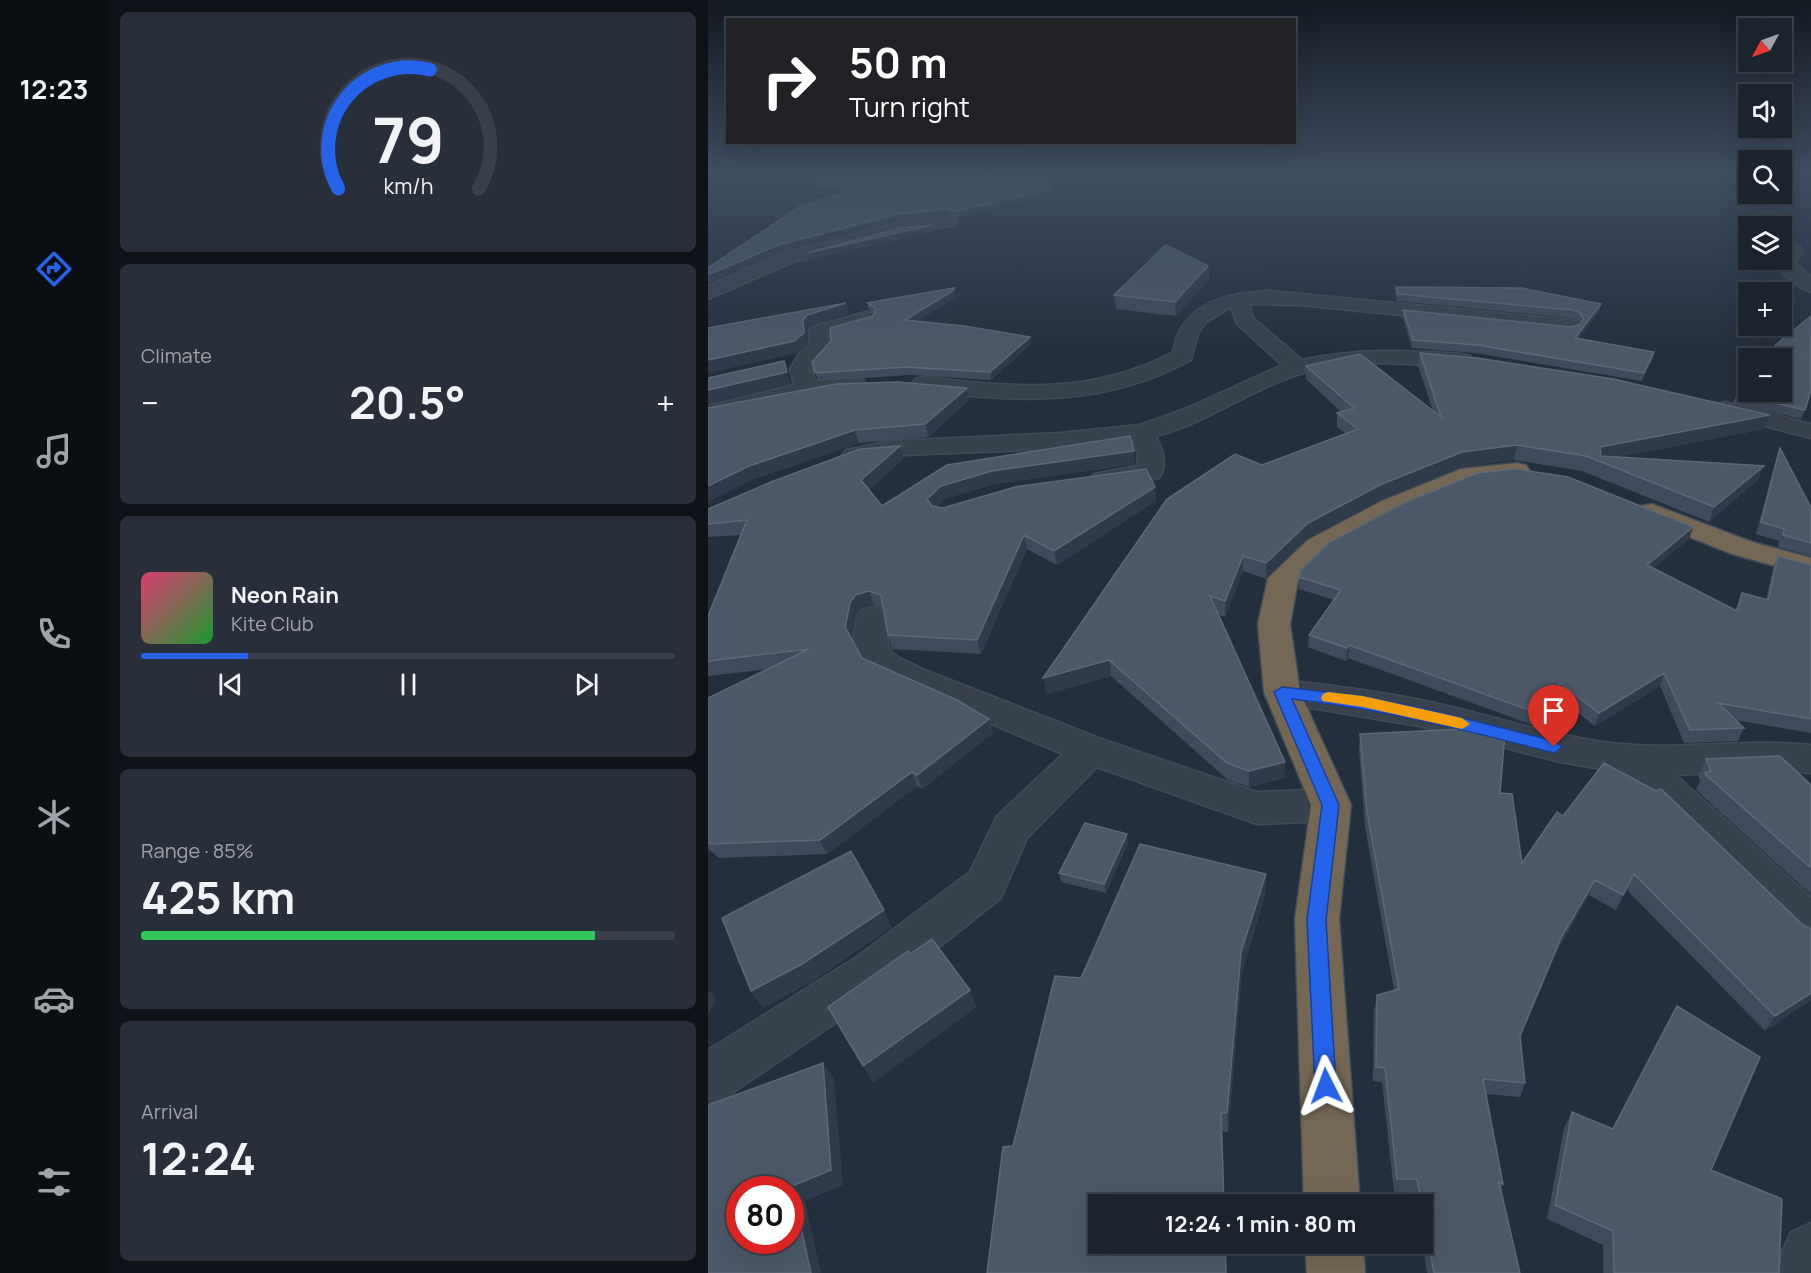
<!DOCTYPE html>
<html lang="en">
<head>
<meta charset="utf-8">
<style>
  :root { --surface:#1b232e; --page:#282f3a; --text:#f1f3f6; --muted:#a0a4aa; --line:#39404a; --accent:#2563eb }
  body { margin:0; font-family:Manrope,sans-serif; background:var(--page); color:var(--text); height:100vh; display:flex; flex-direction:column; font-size:22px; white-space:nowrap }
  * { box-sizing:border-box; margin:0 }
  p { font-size:20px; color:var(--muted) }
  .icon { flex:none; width:33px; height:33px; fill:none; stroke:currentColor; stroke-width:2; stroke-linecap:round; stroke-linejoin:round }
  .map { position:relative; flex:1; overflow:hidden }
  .panel { display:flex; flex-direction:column; gap:12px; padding:12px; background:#0f1319; width:600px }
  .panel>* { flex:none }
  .hud { position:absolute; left:18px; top:18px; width:570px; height:126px; border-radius:0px; box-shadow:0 6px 24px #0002,0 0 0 2px var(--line); background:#202124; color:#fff; overflow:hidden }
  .needle { width:39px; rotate:230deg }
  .tools { position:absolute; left:1030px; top:18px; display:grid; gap:12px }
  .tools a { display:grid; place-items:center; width:54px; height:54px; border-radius:0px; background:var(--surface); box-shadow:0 6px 24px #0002,0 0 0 2px var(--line); font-size:30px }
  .speed { position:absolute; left:18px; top:1176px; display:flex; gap:12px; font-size:30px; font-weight:700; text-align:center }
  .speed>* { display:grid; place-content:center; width:78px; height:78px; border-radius:50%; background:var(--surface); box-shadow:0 6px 24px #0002,0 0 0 2px var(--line); line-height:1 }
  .speed .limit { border:9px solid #d22; background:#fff; color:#111 }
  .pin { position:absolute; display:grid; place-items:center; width:51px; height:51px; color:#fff; margin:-62px -26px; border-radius:50% 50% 50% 0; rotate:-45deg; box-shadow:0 0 6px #0007 }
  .pin .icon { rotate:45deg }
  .me { position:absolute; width:66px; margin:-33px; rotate:357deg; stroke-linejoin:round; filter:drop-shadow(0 0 4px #0008) }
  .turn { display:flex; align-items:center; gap:21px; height:126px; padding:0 24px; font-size:27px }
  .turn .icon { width:78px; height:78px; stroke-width:2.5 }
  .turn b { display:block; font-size:42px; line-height:51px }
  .big { font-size:45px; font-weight:700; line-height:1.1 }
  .panel .card { flex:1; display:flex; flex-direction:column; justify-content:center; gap:9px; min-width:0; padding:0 21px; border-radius:9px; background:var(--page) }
  .panel .dial { align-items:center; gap:0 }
  .dial svg { height:156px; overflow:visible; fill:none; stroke:var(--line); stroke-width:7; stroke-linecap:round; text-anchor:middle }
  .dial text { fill:var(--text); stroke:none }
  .song { display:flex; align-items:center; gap:18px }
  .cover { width:72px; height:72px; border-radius:9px; background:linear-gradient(135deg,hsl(340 70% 55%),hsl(130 70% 35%)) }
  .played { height:6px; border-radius:3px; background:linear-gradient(90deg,var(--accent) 20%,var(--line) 20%) }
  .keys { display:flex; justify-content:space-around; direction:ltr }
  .heat { display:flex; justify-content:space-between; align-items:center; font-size:33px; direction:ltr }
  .charge { height:9px; border-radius:4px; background:linear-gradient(90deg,#34c759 85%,var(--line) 0) }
  .trip { position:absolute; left:380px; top:1194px; width:345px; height:60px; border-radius:0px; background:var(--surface); box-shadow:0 6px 24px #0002,0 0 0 2px var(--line); font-weight:700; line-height:60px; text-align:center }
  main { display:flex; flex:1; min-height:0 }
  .dock { display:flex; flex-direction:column; width:108px; justify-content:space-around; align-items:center; background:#0b0e12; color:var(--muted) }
  .dock .icon { width:42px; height:42px }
  .dock .current { color:var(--accent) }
  .dock b { font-size:27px; color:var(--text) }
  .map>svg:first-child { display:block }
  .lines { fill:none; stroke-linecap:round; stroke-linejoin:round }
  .street-casing { stroke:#414a57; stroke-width:3 }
  .highway-casing { stroke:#434c59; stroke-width:3 }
  .street { fill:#38414e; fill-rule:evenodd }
  .highway { fill:#746855; fill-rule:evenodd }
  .wall { fill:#3f4b5c }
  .shaded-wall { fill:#2f3b4b }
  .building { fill:#4b5868; stroke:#5c6777; stroke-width:1.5; fill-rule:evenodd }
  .route { fill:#2563eb; stroke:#184099; stroke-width:1.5 }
  .slow { fill:#f59e0b }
</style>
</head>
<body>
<main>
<nav class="dock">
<b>12:23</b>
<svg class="icon current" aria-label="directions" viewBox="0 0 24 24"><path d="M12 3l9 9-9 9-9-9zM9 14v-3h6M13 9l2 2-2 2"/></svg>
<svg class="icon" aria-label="music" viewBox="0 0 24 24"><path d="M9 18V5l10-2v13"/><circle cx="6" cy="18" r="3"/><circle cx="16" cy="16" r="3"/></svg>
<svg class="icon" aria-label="phone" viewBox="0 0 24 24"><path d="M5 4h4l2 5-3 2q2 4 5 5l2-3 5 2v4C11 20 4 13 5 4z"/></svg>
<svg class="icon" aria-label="climate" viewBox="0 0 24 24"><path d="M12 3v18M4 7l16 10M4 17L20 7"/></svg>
<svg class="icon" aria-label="car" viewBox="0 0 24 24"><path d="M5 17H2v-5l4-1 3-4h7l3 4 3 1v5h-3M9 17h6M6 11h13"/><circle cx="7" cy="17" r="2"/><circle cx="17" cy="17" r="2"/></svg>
<svg class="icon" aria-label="filters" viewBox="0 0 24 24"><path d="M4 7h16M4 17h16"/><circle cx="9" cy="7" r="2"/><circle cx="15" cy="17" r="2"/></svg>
</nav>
<section class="panel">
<div class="card dial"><svg viewBox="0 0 100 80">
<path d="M14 69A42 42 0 1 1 86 69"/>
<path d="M14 69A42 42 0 0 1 61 8" stroke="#2563eb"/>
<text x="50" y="56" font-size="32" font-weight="700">79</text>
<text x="50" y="72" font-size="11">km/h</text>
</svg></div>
<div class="card"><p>Climate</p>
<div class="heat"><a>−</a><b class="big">20.5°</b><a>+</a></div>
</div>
<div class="card">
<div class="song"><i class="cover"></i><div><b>Neon Rain</b><p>Kite Club</p></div></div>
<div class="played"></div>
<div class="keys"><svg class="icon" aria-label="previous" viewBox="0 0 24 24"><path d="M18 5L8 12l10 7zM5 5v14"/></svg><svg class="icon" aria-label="pause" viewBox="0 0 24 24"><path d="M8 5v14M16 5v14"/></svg><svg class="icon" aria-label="next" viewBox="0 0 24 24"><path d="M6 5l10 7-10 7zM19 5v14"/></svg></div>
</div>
<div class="card"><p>Range · 85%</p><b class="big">425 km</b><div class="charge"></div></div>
<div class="card"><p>Arrival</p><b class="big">12:24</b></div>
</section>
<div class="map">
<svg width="1103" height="1273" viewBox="0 0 1103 1273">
  <rect width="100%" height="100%" fill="#242f3e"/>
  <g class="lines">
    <g class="street-casing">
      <path id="street" d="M 1059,211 L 1065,213 L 1073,226 L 1057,226 L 1051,216 Z
        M 242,217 L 248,219 L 250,222 L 248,225 L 194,232 L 85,262 L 0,299 L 0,286 L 73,254 L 193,222 Z
        M 1074,242 L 1092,247 L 1095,251 L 1087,263 L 1103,277 L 1103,292 C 1090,288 1073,276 1069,263 C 1076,253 1074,255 1074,242 Z
        M 562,291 L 862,320 L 869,322 L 872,326 L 869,330 L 862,332 L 592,305 L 541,304 L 545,318 L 594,360 C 647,348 700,350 754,354 L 762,356 L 765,361 L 762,366 L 754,368 C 695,363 633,357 578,379 C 533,396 495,424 448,436 C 454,449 461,464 451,478 L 395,488 L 386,486 L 382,480 L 386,474 L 429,466 L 430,454 L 425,440 C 350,452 272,451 196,455 C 178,456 155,465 138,460 L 134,455 L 138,450 L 183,441 L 353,433 L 432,425 L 477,409 L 574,365 L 529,324 L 523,307 L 497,323 L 490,334 L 483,360 C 395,408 311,402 215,391 L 207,389 L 204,384 L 207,379 L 215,377 C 305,387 382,396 465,352 C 473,303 519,292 562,291 Z
        M 158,312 L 165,314 L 168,318 L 165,322 L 122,334 L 124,347 L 104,369 L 107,381 L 148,378 L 156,380 L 159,385 L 156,390 L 98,396 L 0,420 L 0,406 L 86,385 L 82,369 L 93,351 L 102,345 L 101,331 L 104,327 Z
        M 1017,402 L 1103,424 L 1103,438 L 1009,414 L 1005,409 L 1009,404 Z
        M 165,607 L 176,610 C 185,624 172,644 187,655 C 195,661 206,664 214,669 L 396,740 L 549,792 L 623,789 L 637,794 L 643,805 L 637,816 L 623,821 L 549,824 L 389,767 L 319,838 L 293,898 L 182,986 L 27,1091 L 18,1106 L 0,1114 L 0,1050 L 150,956 L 262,872 L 289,816 L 355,754 L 190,685 L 160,670 L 145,641 L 149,617 L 154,610 Z
        M 574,680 C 627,686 679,692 731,704 C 788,717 845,736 904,743 C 970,751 1036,738 1103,745 L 1103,773 L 1059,770 L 968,775 L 1103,898 L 1103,946 L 1087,940 L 917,773 L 852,762 L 711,726 L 562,701 L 556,692 L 562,683 Z
        M 1103,1223 L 1103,1273 L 1071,1273 L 1074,1252 L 1083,1232 Z"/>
    </g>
    <g class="highway-casing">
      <path id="highway" d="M 809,463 L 818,465 L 822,471 L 818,477 L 767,483 L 694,513 L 620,552 L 590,581 L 582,624 L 592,692 L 643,805 L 631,919 L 652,1204 L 596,1204 L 587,919 L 603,805 L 556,692 L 550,624 L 560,578 L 600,540 L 674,501 L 753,469 Z
        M 944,504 L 1044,542 L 1103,558 L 1103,576 L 1024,554 L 934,518 L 930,512 L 934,506 Z
        M 597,1244 L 655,1244 L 657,1273 L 599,1273 Z"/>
    </g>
    <use href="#street" class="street"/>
    <use href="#highway" class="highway"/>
  </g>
  <path class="wall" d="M 128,174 L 288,174 L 288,176 L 344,195 L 250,217 L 242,215 L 192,220 L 72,252 L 3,282 L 0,282 L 0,268 L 137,193 L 109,186 L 107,180 Z
    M 500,266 L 501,279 L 468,316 L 408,309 L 406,295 Z
    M 688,287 L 893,304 L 891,311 L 871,339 L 946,352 L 944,360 L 934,381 L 767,353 L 704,348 L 695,318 L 695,310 L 863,327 L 871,325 L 872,323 L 870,320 L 862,318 L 689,301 L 687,294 Z
    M 248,297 L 209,321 L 323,344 L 283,380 L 201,375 L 110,381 L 104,362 L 165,316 L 166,314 L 161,311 L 159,303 Z
    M 1103,316 L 1097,410 L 1093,419 L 1025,403 L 1029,394 L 1074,358 L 1063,358 L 1060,357 L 1064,348 Z
    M 712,353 L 1062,415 L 1056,429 L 910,457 L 1050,480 L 1001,522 L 874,471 L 806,460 L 752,467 L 673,499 L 599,538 L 558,579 L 535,571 L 517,617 L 511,615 L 577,762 L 577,778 L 541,787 L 520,780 L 403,676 L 339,694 L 554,465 L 638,434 L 629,427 L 629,413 L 633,412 L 598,379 L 598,366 L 725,411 L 710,366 Z
    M 261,400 L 220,437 L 151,443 L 46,479 L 0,408 Z
    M 192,446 L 195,459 L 161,490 L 174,506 L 239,465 L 427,464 L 287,484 L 236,499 L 228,507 L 235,508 L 447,487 L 448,501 L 349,565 L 319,549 L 273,654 L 184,649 L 180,635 L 175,608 L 166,605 L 152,609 L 147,617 L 143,638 L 154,658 L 281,719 L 285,733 L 214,789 L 209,786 L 119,854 L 11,858 L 0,849 L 0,698 L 61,669 L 0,676 L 0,616 L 33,535 L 0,537 L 0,509 Z
    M 1072,448 L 1103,508 L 1103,556 L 1070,547 L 1071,541 L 1048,534 L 1068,459 Z
    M 985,527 L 981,539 L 945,568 L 1027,611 L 1034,593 L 1058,599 L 1065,568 L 1070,556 L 1103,565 L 1103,733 L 1027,720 L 1036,728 L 1030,741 L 976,743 L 952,686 L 887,726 L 848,696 L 828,726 L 640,658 L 638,661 L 600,647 L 601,635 L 626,600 L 591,589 L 591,577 Z
    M 652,734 L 792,793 L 814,863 L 849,812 L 1103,1000 L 1057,1031 L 919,890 L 908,910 L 881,895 L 848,953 L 812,1037 L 817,1083 L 812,1097 L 778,1094 L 795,1184 L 793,1190 L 812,1273 L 719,1273 L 714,1243 L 714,1204 L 707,1204 L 705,1192 L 686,1192 L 674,1082 L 665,1081 L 666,1010 L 669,995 L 686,990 L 657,827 L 651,749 Z
    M 998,759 L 1103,785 L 1103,895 L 988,790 L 992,781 L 990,776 Z
    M 420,843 L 398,893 L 353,882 L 351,873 Z
    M 432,844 L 558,874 L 557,895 L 534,972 L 520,1132 L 514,1131 L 516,1204 L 390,1204 L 390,1244 L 518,1244 L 519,1273 L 279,1273 L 295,1147 L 305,1146 L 347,976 L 373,978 Z
    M 969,1006 L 1003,1170 L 1071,1273 L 895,1273 L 895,1245 L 839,1219 L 856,1128 L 864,1112 L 904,1129 L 959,1023 Z"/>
  <path class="shaded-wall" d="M 342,179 L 344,195 L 250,217 L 249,211 Z
    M 240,209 L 242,215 L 192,220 L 72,252 L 3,282 L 0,275 L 70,245 L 191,214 Z
    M 225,225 L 226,231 L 101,260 L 99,253 Z
    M 500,266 L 501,279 L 468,316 L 467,302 Z
    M 246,290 L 248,297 L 199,328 L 197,320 Z
    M 138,303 L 141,314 L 102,326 L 99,331 L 100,344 L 90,353 L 0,373 L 0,360 L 95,320 L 99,315 Z
    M 893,304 L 891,311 L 866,346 L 867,338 Z
    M 322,337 L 323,344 L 283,380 L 282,372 Z
    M 946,352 L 944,360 L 934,381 L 936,373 Z
    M 76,361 L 83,384 L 0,404 L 0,390 Z
    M 259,388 L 261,400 L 220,437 L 217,424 Z
    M 1062,415 L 1056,429 L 888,461 L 892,447 Z
    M 147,430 L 151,443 L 46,479 L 0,502 L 0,486 L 41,466 Z
    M 809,445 L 806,460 L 752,467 L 673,499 L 599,538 L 558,579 L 558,563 L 600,523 L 674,484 L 754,452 Z
    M 192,446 L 195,459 L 158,493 L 153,480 Z
    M 426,451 L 427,464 L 287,484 L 236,499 L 222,512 L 219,499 L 233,486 L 284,471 Z
    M 1056,466 L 1050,480 L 1001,522 L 1006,507 Z
    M 447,487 L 448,501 L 349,565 L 346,551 Z
    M 985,527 L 981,539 L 935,577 L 939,565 Z
    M 316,535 L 319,549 L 273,654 L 269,640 Z
    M 535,556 L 535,571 L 517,617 L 517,601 Z
    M 161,591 L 166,605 L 152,609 L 147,617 L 143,641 L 137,627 L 142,603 L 147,595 Z
    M 641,645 L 640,658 L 638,661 L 639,648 Z
    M 401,660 L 403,676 L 339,694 L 335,678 Z
    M 956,673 L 952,686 L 887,726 L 891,713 Z
    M 852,683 L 848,696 L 828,726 L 832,714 Z
    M 281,719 L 285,733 L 214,789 L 209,775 Z
    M 577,762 L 577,778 L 541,787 L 541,771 Z
    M 204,772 L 209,786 L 119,854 L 112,840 Z
    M 419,834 L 420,843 L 398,893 L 396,884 Z
    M 558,874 L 557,895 L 534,972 L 520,1132 L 519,1113 L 533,952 Z
    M 926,874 L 919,890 L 908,910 L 915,895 Z
    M 887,880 L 881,895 L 848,953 L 806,1050 L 853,938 Z
    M 176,910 L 184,927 L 104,982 L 55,1008 L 43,991 Z
    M 0,989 L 9,1001 L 0,1013 Z
    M 262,990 L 269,1007 L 165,1083 L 155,1066 Z
    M 1103,993 L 1103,1000 L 1057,1031 L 1067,1016 Z
    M 115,1063 L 126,1079 L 135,1185 L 97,1201 L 113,1273 L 103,1273 L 84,1186 Z"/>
  <path class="building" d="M 128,174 L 282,174 L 280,176 L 342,179 L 343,189 L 249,211 L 240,209 L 191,214 L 70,245 L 0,275 L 0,268 L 94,205 L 148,190 L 107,180 Z
    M 225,225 L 99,253 L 193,228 Z
    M 458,245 L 500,266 L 467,302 L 406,295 Z
    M 688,287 L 814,288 L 893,304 L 867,338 L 946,352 L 936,373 L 769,345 L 705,340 L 695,310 L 863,327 L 871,325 L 876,319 L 871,312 L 864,310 L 690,294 Z
    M 246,288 L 246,290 L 197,320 L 256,326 L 322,337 L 282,372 L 198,367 L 107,373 L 104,362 L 123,341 L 122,328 L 165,316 L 168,309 L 159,303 Z
    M 138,303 L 99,315 L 95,320 L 96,333 L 86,341 L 0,360 L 0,328 Z
    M 1103,316 L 1103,390 L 1097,410 L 1029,394 L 1041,383 L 1041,392 L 1074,392 L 1074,358 L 1070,358 L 1074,354 L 1064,348 Z
    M 712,353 L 769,358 L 905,379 L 1062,415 L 892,447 L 893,456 L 1056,466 L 1006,507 L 878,456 L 809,445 L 754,452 L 674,484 L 600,523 L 558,563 L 535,556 L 517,601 L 502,596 L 577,762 L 541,771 L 519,763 L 401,660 L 335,678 L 459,499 L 527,454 L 554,465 L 650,429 L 629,413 L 646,408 L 598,366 L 652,354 L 733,417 Z
    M 76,361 L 79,372 L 0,390 L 0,378 Z
    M 190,382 L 259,388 L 217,424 L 147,430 L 41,466 L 0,486 L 0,408 L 128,384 Z
    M 422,436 L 426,451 L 284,471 L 233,486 L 219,499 L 224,506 L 235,508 L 307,487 L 438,469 L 447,487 L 346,551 L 316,535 L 269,640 L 180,635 L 173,595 L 161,591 L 147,595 L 142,603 L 137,627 L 154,658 L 249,700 L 281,719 L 209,775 L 204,772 L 112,840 L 2,844 L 0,842 L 0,698 L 101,649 L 0,661 L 0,616 L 39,520 L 0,524 L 0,509 L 63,482 L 152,449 L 192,446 L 153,480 L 174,506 L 239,465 Z
    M 1072,448 L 1103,508 L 1103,543 L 1075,535 L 1076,529 L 1053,522 Z
    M 808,469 L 860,477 L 985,527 L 939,565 L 1029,611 L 1034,593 L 1060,600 L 1070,556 L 1103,565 L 1103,719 L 1010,703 L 1036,728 L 982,730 L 956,673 L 891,713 L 852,683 L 832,714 L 641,645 L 639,648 L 601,635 L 633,590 L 591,577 L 593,570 L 622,542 L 696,503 L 770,473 Z
    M 776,728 L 797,733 L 792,793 L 804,794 L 814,863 L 849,812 L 855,816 L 896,763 L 948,791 L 953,789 L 1096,926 L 1103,929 L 1103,993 L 1067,1016 L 926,874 L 915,895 L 887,880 L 853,938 L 812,1036 L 817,1083 L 775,1079 L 795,1184 L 791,1182 L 812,1273 L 726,1273 L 709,1179 L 689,1179 L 677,1068 L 668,1067 L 669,995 L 691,989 L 659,812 L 652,734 Z
    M 1072,756 L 1103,785 L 1103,868 L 996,773 L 1003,771 L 998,759 Z
    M 377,823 L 419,834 L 396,884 L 351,873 Z
    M 432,844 L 558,874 L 533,952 L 519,1113 L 513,1113 L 516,1204 L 390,1204 L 390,1244 L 517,1244 L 518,1273 L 279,1273 L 295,1147 L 305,1146 L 347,976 L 373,978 Z
    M 143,851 L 176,910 L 94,964 L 43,991 L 14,918 Z
    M 224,939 L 262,990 L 155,1066 L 120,1007 L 200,951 L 202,954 Z
    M 969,1006 L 1052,1057 L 1003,1170 L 1074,1199 L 1071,1273 L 906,1273 L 905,1231 L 847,1205 L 864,1112 L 905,1129 Z
    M 115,1063 L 123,1170 L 84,1186 L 103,1273 L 0,1273 L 0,1105 ZM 32,1190 L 82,1190 L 82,1240 L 32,1240 Z"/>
  <linearGradient id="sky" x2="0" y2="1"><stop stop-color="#141a22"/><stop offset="0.49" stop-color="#3f4d63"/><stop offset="1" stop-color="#3f4d63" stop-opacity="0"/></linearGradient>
  <rect width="1103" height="353" fill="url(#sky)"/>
  <path class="route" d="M 574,687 L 655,696 L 731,712 L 846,741 L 854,747 L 846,753 C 757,730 675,709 584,699 L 631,805 L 618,920 L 628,1086 L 625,1093 L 618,1096 L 610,1093 L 607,1086 L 599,920 L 614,805 L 566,692 Z"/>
  <path class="slow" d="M 620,692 L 655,696 L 754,718 L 762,724 L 754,729 L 655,707 L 615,701 L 613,698 L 615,694 Z"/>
</svg>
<div class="tools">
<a><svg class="needle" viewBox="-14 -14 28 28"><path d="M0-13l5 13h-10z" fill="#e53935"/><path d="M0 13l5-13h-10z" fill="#a0a4aa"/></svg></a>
<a><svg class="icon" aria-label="sound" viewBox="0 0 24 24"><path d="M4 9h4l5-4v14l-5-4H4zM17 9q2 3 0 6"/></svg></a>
<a><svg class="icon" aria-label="search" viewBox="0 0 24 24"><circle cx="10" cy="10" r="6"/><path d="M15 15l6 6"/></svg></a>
<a><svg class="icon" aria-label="layers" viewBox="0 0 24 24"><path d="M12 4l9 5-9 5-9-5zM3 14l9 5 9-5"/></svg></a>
<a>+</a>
<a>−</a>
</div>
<div class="speed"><div class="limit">80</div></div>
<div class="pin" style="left:846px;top:747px;background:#d93025"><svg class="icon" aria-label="arrive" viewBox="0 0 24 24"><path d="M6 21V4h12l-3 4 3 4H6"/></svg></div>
<svg class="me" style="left:618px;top:1086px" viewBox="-20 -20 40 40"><path d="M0-17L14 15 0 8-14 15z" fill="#2563eb" stroke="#fff" stroke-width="4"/></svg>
<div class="trip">12:24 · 1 min · 80 m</div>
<div class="hud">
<div class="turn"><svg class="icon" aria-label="right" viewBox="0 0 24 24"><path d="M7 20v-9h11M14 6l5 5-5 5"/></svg><div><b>50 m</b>Turn right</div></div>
</div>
</div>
</main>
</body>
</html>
